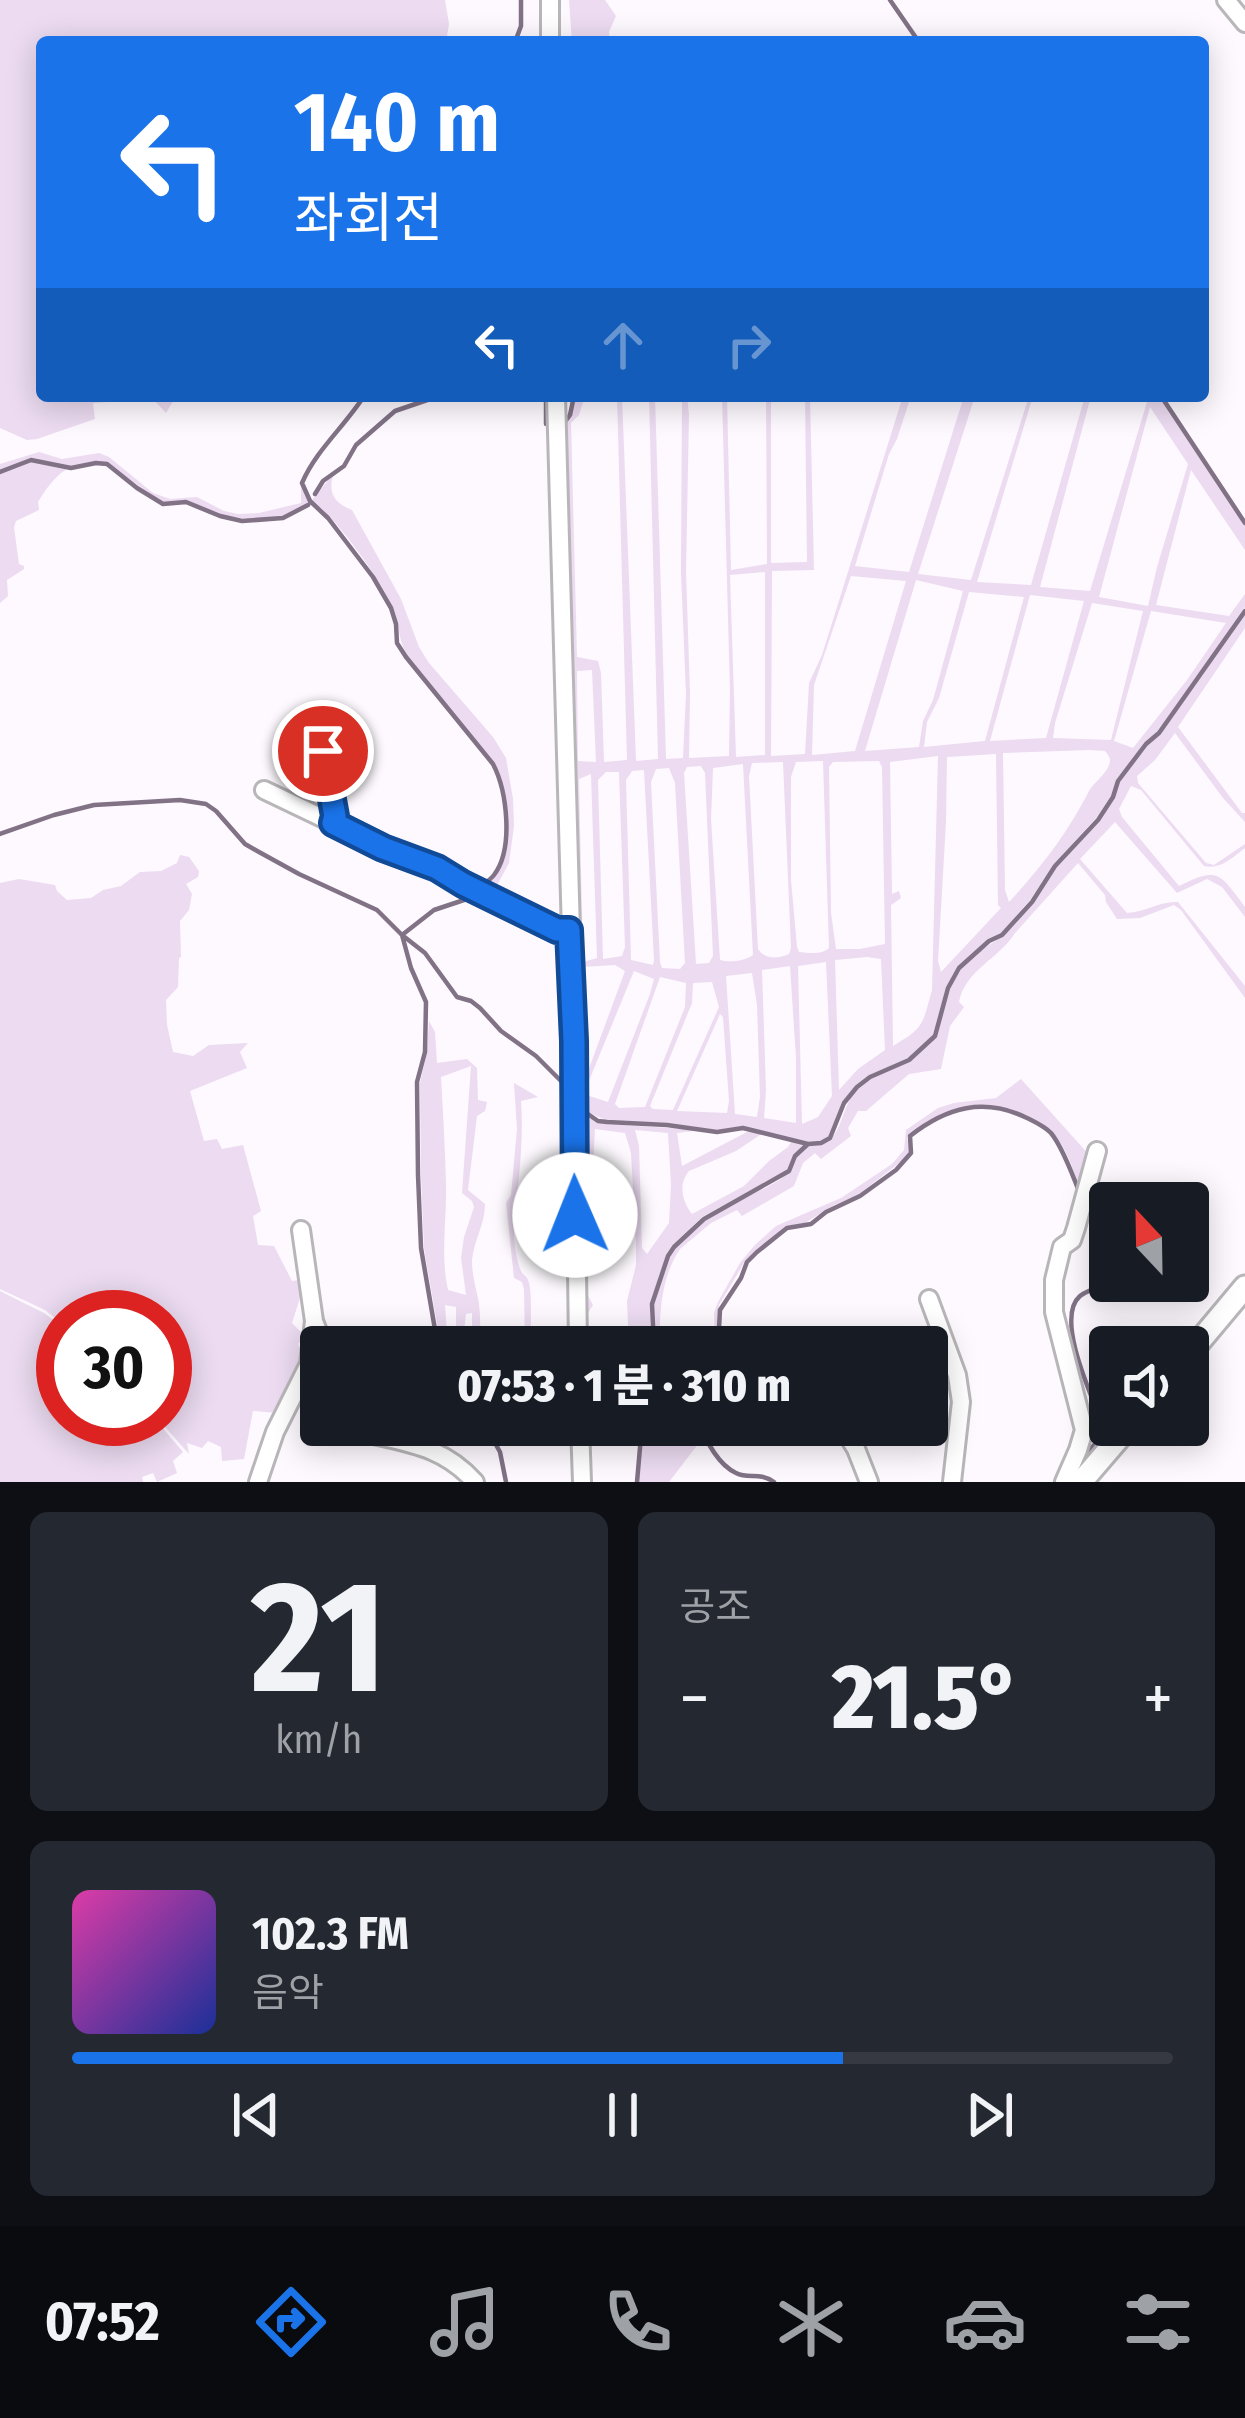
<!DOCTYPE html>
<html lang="ko">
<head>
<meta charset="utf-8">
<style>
  :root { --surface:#171b24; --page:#242831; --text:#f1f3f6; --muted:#9ea1a6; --line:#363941; --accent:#1a73e8 }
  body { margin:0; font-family:"Fira Sans Condensed","Noto Sans KR",sans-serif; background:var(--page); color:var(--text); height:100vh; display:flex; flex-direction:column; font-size:45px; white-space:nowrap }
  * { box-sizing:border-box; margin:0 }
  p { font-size:39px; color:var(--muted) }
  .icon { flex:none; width:66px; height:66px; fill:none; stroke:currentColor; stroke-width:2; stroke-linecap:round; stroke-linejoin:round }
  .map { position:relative; height:1482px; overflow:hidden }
  .sheet { display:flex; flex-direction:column; gap:30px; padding:30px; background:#0d0f14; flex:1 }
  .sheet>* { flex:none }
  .guide { position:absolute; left:36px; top:36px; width:1173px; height:366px; border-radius:12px; box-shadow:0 6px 30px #0003; background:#1a73e8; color:#fff; overflow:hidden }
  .needle { width:78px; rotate:338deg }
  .tools { position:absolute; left:1089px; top:1182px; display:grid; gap:24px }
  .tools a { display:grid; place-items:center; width:120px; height:120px; border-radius:12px; background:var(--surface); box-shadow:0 6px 30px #0003; font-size:60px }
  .speed { position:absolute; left:36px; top:1290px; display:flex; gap:24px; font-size:60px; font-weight:700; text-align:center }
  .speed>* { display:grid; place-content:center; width:156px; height:156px; border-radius:50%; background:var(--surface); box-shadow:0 6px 30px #0003; line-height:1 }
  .speed .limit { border:18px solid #d22; background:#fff; color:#111 }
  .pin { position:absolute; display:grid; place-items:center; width:102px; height:102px; color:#fff; margin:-51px; border:6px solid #fff; border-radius:50%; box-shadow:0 3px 12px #0007 }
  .me { position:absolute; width:132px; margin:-66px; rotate:359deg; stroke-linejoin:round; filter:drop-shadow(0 0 9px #0008) }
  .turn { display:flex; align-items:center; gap:42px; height:252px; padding:0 60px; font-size:54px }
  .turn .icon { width:156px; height:156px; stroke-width:2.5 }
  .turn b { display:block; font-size:84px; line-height:102px }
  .lanes { display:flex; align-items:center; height:114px; padding:0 60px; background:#0003; justify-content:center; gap:60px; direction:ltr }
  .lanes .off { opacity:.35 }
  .big { font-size:90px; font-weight:800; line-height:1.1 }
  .sheet .tile { flex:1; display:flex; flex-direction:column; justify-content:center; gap:18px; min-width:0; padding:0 42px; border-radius:18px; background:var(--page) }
  .sheet .dial { align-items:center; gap:0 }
  .dial b { font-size:156px; line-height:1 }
  .song { display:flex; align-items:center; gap:36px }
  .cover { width:144px; height:144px; border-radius:18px; background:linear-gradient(135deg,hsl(320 70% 55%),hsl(230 70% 35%)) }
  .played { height:12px; border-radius:6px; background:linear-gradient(90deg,var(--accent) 70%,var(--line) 70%) }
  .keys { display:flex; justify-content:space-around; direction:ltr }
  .heat { display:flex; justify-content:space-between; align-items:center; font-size:66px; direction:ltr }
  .sheet .tiles { flex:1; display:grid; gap:30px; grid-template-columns:1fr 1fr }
  .tile:last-child { grid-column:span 2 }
  .trip { position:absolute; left:300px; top:1326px; width:648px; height:120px; border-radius:12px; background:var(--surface); box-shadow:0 6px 30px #0003; font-weight:800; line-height:120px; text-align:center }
  .tabs { display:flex; height:192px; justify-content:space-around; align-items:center; background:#090b0e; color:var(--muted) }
  .tabs .icon { width:84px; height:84px }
  .tabs .selected { color:var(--accent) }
  .tabs b { font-size:54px; color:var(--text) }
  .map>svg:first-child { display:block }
  .green { fill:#ecdbf1; fill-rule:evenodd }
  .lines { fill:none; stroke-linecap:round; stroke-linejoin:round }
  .stream { stroke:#817286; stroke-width:4.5 }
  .street-casing { stroke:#b9b6ba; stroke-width:22 }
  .secondary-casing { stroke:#b9b6ba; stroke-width:27 }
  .street { stroke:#fff; stroke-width:16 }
  .secondary { stroke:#fff; stroke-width:21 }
  .route-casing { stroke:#114b97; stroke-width:30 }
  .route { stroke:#1a73e8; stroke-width:21 }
</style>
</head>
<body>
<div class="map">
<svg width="1245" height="1482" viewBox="0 0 1245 1482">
  <rect width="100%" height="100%" fill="#fdf9fe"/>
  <path class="green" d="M 0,0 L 445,0 L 449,24 L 446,42 L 42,42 L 42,396 L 176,396 L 166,413 L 153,399 L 93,403 L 95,419 L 37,439 L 27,440 L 0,428 Z
    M 569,0 L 605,0 L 616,16 L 609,32 L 610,42 L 572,42 Z
    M 575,396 L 585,396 L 579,415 L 571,423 L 577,657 L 598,661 L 601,673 L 604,762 L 627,760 L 617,396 L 622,396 L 636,761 L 658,759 L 649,396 L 655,396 L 666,759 L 683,758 L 686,694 L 681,573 L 682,396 L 687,396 L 689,414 L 686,572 L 690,694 L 689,758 L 729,756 L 730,691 L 722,396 L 727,396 L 731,570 L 767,564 L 766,396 L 771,396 L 771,563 L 807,562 L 805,396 L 810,396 L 814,570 L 772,571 L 771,756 L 805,754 L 809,683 L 822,655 L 903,396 L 910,396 L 909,402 L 897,439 L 889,454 L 855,566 L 909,572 L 964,396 L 975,396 L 918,574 L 971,580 L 1029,396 L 1033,396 L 977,582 L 1031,585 L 1085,396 L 1091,396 L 1040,587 L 1090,591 L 1147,402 L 1144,396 L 1159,396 L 1245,524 L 1245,550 L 1191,470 L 1156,605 L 1229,616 L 1245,594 L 1245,607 L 1158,732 L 1144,743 L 1116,780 L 1111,796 L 1096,818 L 1053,865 L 1030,900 L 1001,933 L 988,939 L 957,967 L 946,987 L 933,1035 L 908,1058 L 869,1075 L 856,1085 L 842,1102 L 829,1136 L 820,1141 L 807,1142 L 743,1126 L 717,1130 L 667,1123 L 608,1121 L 585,1111 L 598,1122 L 607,1124 L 700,1130 L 677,1133 L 682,1166 L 749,1131 L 763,1133 L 736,1151 L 689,1171 C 678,1184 682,1201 692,1214 L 744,1186 L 769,1161 L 788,1147 L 791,1142 L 804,1145 L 794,1154 L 787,1170 L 702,1217 L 672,1246 L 666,1255 L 650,1304 L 651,1347 L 629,1347 L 627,1301 L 636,1265 L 636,1245 L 631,1153 L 625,1133 L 595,1129 L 586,1292 L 593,1305 L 588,1313 L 589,1347 L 582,1347 L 564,424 L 571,415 ZM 1150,407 L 1188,464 L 1157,567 L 1148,606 L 1099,597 ZM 765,572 L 765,755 L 736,757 L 730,575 ZM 851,576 L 906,581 L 855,751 L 812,755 L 814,685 ZM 916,580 L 963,591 L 933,700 L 923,721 L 919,747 L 865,751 ZM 969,592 L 1024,597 L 985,741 L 924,747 L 927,722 L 939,698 ZM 1030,595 L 1084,601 L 1046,738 L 990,741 ZM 1092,603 L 1143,611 L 1111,740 L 1053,738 L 1055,723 ZM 1151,611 L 1226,623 L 1187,680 L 1133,748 L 1114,741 ZM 592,670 L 596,762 L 578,761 L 577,671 ZM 1089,750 L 1105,751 C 1107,753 1109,756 1110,759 C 1111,771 1094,782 1089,791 C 1069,831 1040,869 1009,902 L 1005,890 L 1003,753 ZM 996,754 L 998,905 L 1001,908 L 941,972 L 938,961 L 946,822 L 947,757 ZM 938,756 L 932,990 C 922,1025 925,1027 893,1046 L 891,905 L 901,898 L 899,891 L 892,894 L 890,762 ZM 823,761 L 829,948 C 822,955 809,953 799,952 L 797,947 L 791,880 L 791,777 L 796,762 ZM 879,761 L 882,767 L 885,944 L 860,949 L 836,949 L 831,913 L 829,767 L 833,762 ZM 783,762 L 791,948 L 789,954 C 778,959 765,960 758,949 L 749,776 L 752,763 ZM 743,764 L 753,955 C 745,961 729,963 720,960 L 711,820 L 713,768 ZM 701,766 L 705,773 L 713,956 L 709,963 L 696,964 L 684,773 L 687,767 ZM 669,768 L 675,783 L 685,963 L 680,969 L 662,968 L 660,962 L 651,782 L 656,769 ZM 644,770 L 654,960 L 653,965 L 631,960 L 626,780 L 632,771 ZM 606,772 L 619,772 L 625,947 L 622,956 L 603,959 L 598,780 ZM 591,774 L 597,958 L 583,962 L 579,779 ZM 867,957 L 881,959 L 885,1050 L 858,1069 L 839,1090 L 835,960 ZM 826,962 L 832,1096 L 818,1117 L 802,1124 L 798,966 ZM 615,965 L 625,971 L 587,1074 L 582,967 ZM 790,966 L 796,1058 L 796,1123 L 764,1118 L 766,1090 L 762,970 ZM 634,971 L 654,979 L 650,994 L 608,1102 L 586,1095 L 586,1088 ZM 752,973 L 757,1005 L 760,1097 L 757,1117 L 735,1114 L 726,976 ZM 660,977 L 686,983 L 685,1007 L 645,1107 L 619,1108 L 615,1104 ZM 712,982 L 719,1007 L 673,1110 L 653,1109 L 650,1106 L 692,1003 L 693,983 ZM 720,1014 L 723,1017 L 729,1101 L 727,1113 L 677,1111 ZM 635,1130 L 668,1133 L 671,1185 L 669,1223 L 647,1254 L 642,1248 L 639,1146 Z
    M 39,452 L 62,459 L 99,453 L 109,457 L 153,493 L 170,499 L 197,497 L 224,511 L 238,514 L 259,513 L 301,503 L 301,483 L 309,502 L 283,518 L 254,520 L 220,515 L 186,501 L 163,503 L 107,463 C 69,460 56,473 38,502 L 39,510 L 16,521 L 14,527 L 19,564 L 24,566 L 24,569 L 7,580 L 8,596 L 0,603 L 0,464 Z
    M 334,473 C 327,492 334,503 352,510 L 401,599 L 419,647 L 429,663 L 493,737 L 506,758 L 513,799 L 514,826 L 509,863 L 496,887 L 500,893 L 479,890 C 507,865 510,846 506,810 C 503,790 504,781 494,763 L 408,656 C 398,641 400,627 394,610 C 381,580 338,520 312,500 Z
    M 1245,612 L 1245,628 L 1178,727 L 1242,813 L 1245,813 L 1245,822 L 1223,798 L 1175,733 L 1155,760 L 1137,776 L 1138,783 L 1206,863 L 1214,865 L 1245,844 L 1245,848 C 1233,857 1220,870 1204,866 L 1141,790 L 1131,786 L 1119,809 L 1122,817 L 1179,886 C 1218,867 1219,872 1245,907 L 1245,917 L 1222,887 L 1207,879 L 1177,893 L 1115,822 L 1080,859 L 1127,913 C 1145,912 1160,901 1178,902 L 1245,986 L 1245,998 L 1181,910 L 1174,905 L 1140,918 L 1117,919 L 1106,902 L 1105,895 L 1078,863 L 1015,933 C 1000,958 965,970 959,1002 L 964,1007 L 950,1026 L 941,1069 L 909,1074 L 866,1111 L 858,1111 L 848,1128 L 851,1136 L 821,1159 L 815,1153 L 803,1163 L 794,1186 L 742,1216 L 737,1210 L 711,1223 L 680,1249 C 661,1277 659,1314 660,1347 L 655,1347 C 654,1332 651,1317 654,1302 C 668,1226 718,1214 778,1181 C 792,1172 792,1155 806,1147 C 814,1143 824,1146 831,1139 C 843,1126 843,1105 856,1091 C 877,1068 910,1066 931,1041 C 945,1025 943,989 962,967 C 975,952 991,945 1005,934 C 1026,916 1039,891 1054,869 C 1067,852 1084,838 1097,821 C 1107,809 1111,795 1119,782 C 1128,764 1145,746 1160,734 Z
    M 180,855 L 189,857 L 199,871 L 198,877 L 186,884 L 192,894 L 189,910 L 180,921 L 181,957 L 179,958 L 178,987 L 166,1000 L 167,1025 L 173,1052 L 193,1056 L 209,1045 L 248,1043 L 240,1052 L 247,1068 L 190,1091 L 204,1141 L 217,1139 L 222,1149 L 243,1145 L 261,1211 L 253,1216 L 258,1245 L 274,1246 L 292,1281 L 306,1279 L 292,1323 L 305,1336 L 298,1344 L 304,1356 L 294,1370 L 277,1413 L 253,1411 L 244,1459 L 222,1461 L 221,1447 L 208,1441 L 202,1448 L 187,1443 L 189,1454 L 158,1419 L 165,1419 L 165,1317 L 63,1317 L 63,1324 L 45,1310 L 0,1289 L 0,883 L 19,879 L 55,885 L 57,891 L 67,900 L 91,898 L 103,890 L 121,886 L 140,872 L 161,871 L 177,863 Z
    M 429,1021 L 435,1032 L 437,1063 L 467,1059 L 477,1068 L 478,1100 L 487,1102 L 485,1111 L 477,1116 L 468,1190 L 485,1204 C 485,1224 474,1240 472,1260 C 472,1275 475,1284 478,1298 C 481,1313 480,1331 480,1347 L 472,1347 L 472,1313 L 466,1314 L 462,1347 L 456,1347 L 456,1307 L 445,1305 L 448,1347 L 441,1347 L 424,1248 L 421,1175 L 420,1083 L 427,1052 ZM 471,1066 L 462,1193 L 472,1201 L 474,1207 L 464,1237 L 461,1258 L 466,1295 L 448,1290 C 440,1254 447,1220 446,1184 C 445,1148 443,1112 441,1077 Z
    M 1021,1079 L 1091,1157 L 1082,1192 C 1074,1173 1067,1148 1053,1133 C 1047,1127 1036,1122 1029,1117 C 988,1094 941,1106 907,1137 L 910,1152 L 907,1157 L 855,1197 L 834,1205 L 805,1223 L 787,1226 L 758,1248 L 744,1263 L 719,1305 L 716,1347 L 712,1347 L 715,1338 L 714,1313 L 718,1302 L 740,1263 L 755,1245 L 776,1226 L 841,1198 L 892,1164 L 904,1150 L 906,1130 L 938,1108 L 954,1103 L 996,1098 Z
    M 514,1083 L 538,1097 L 521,1101 C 524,1144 518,1184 514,1225 C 513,1238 516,1262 522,1273 C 524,1275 527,1277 528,1280 C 533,1290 530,1333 531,1347 L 525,1347 L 524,1289 L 522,1282 L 514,1278 L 506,1203 L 511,1195 L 517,1129 Z
    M 0,1291 L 44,1313 L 63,1327 L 63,1419 L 155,1419 L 183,1452 L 173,1461 L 177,1473 L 157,1482 L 153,1473 L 142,1477 L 143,1482 L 0,1482 Z
    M 643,1425 L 648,1425 L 649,1429 L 666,1425 L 698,1425 L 702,1439 L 669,1482 L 638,1482 Z"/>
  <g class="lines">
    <path class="stream" d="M 890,0 L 919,42
      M 515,42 L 521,26 L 521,0
      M 364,396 C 345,426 316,450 302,483 L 310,501 L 328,518 L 373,577 L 391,608 L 396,624 L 397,643 L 406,657 L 493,764 C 507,791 514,849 494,875 C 490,880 484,884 479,888
      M 1161,396 L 1245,523
      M 564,423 L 570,415 L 574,396
      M 546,424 L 546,396
      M 0,472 L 31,460 L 71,468 L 96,463 L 107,464 L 137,488 L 163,504 L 186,502 L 220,516 L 242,521 L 283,518 L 308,505
      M 315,494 L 323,481 L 344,466 L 356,445 L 395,411 L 439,396
      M 0,834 L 54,815 L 94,805 L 180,800 L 206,804 L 216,811 L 245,844 L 259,852 L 299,874 L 377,910 L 402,935 L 425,953 L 457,997 L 471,1001 L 480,1008 L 501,1031 L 536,1056 L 567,1087
      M 585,1112 L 598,1121 L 607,1122 L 667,1125 L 717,1132 L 743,1128 L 808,1144
      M 1092,1202 L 1110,1205
      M 438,1347 L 421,1248 L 418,1175 L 417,1082 L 425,1052 L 426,1002 L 411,968 L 402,935 L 434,910 L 470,898
      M 654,1347 L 652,1304 L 668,1256 L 674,1247 L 704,1219 L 789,1171 L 795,1156 L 808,1144 L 821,1143 L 830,1138 L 844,1103 L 857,1087 L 870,1077 L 909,1060 L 935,1036 L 948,988 L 959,968 L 989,941 L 1002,935 L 1032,902 L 1055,866 L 1098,820 L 1113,797 L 1118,781 L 1146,744 L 1159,733 L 1245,611
      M 718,1347 L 720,1310 L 741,1278 L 747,1262 L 757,1252 L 787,1228 L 811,1224 L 826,1212 L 860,1196 L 896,1170 L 911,1153 L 910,1136 C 947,1107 984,1097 1027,1118 C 1035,1122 1044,1126 1051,1133 C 1061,1145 1074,1178 1080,1194
      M 485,1425 L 500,1452 L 506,1482
      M 701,1425 C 706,1442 719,1465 736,1473 C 750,1480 758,1471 774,1482
      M 1080,1468 L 1092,1447 L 1106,1433 C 1096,1405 1053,1319 1080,1296 C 1089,1289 1105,1286 1116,1281
      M 637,1482 L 642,1425"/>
    <g class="street-casing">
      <path id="street" d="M 1226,0 L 1245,23
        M 550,42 L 550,0
        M 556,396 L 574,1041 L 578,1347
        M 323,751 L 335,816 L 333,823
        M 264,790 L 383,847 L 437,868 L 463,884 L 557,930 L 569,930
        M 301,1230 L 314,1321 L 324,1347
        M 929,1299 L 957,1375 L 961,1402 L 952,1482
        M 347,1425 L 357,1431 C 404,1443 441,1444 475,1482
        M 580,1425 L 582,1482
        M 841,1425 L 856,1449 L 869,1482
        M 258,1482 L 275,1432 L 309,1364 L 314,1321
        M 1064,1482 L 1078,1450 L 1084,1430 L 1054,1312 L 1054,1280 L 1062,1247 L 1072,1240 L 1076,1228 L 1097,1151"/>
    </g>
    <g class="secondary-casing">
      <path id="secondary" d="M 1188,1355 L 1245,1287
        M 1081,1482 L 1130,1425"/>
    </g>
    <use href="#street" class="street"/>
    <use href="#secondary" class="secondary"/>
  </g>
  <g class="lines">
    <g class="route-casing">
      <path id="route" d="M 323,751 L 335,816 L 333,823 L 383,848 L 437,868 L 463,884 L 557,930 L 569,930 L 574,1041 L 575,1215"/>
    </g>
    <use href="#route" class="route"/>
  </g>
</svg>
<div class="tools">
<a><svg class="needle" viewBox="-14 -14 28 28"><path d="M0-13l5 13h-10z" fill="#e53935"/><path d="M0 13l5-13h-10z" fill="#9ea1a6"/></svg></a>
<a><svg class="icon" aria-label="sound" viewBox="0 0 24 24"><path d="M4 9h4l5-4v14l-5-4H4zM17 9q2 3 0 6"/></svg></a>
</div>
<div class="speed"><div class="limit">30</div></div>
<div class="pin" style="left:323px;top:751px;background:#d93025"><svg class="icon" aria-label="arrive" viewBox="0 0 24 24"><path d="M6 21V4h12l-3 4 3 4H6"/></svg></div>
<svg class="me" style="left:575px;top:1215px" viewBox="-20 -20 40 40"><circle r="19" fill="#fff"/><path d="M0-13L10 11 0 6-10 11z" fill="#1a73e8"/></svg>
<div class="trip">07:53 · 1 분 · 310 m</div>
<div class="guide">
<div class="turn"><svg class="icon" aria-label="left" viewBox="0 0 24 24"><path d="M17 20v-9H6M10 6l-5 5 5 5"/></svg><div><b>140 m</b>좌회전</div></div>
<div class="lanes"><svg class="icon" aria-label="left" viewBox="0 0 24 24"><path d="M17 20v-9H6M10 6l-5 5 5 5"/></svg><svg class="icon off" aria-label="ahead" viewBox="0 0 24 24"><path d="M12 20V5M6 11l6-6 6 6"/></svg><svg class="icon off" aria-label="right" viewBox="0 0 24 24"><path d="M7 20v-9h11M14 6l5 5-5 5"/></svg></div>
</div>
</div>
<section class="sheet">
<div class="tiles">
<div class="tile dial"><b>21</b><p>km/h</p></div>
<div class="tile"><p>공조</p>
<div class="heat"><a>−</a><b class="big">21.5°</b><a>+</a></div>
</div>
<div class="tile">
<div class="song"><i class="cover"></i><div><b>102.3 FM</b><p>음악</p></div></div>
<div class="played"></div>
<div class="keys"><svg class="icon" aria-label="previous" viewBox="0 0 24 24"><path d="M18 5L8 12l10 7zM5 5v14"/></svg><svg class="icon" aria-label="pause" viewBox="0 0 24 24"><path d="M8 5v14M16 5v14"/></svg><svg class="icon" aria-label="next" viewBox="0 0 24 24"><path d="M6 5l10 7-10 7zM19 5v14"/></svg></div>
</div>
</div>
</section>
<nav class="tabs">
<b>07:52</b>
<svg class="icon selected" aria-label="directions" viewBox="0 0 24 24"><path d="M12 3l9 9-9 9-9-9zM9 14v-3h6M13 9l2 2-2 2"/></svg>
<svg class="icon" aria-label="music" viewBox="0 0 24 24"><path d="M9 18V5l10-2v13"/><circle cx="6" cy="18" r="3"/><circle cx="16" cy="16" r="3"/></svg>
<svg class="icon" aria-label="phone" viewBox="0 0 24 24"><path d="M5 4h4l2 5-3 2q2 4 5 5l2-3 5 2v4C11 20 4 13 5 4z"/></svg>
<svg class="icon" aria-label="climate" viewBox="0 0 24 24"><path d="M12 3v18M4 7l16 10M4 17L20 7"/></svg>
<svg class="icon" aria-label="car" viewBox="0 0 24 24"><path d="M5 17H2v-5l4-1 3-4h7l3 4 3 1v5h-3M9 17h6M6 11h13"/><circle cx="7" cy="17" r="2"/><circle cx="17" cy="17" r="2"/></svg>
<svg class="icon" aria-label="filters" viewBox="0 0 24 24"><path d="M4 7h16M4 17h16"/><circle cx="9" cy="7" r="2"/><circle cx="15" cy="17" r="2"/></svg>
</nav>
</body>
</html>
